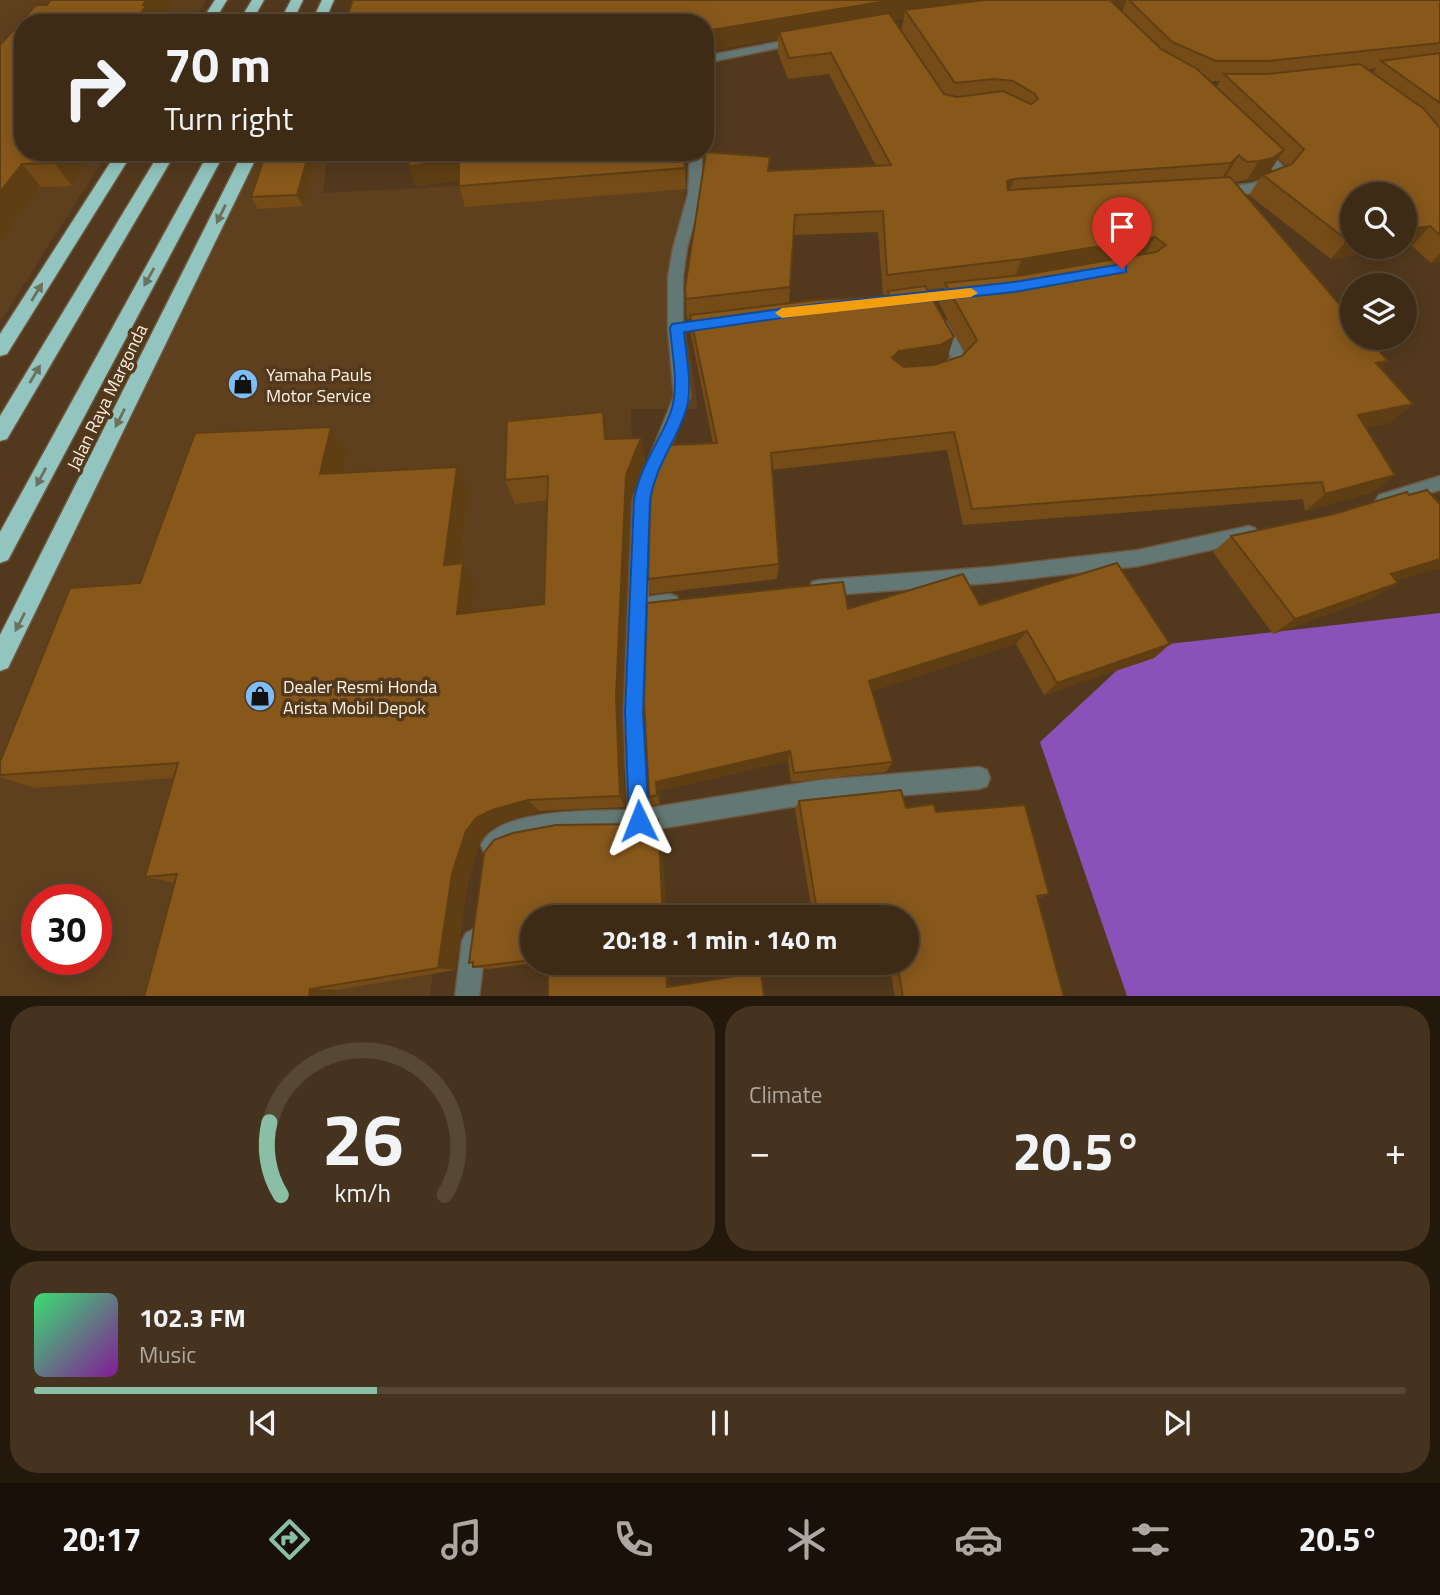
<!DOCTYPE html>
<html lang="en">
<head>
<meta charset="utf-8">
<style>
  :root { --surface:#3e2b16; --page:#45331f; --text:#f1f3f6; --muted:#ada7a1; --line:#574735; --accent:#8abfa5 }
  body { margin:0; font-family:"Titillium Web",sans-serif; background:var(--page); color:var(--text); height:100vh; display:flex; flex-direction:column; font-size:26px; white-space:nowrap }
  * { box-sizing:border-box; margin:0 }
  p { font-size:23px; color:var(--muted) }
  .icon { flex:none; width:38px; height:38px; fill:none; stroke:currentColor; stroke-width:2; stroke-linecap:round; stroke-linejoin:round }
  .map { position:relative; height:996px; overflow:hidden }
  .side { display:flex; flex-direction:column; gap:10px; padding:10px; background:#22180c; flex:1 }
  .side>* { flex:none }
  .top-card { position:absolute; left:14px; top:14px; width:700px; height:147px; border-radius:28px; box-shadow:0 4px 18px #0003,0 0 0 2px var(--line); background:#3e2b16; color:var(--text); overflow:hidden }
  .tools { position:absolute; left:1340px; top:182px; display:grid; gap:14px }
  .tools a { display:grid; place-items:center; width:77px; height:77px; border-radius:50%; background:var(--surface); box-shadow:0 4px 18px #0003,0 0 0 2px var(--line); font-size:35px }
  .speed { position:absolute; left:21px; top:884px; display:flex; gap:14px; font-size:35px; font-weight:700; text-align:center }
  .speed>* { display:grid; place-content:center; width:91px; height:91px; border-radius:50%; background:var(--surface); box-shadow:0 4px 18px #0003,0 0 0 2px var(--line); line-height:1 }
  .speed .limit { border:10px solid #d22; background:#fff; color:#111 }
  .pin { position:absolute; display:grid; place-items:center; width:60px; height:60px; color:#fff; margin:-72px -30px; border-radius:50% 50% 50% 0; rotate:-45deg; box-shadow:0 0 7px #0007 }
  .pin .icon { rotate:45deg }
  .me { position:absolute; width:77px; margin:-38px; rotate:358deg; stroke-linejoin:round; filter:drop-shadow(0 0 5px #0008) }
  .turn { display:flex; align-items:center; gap:24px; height:147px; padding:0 35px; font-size:32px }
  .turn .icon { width:91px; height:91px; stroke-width:2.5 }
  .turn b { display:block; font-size:49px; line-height:60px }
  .big { font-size:52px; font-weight:700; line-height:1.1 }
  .side .widget { flex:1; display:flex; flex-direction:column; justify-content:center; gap:10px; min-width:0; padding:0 24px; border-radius:28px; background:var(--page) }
  .side .dial { align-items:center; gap:0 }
  .dial svg { height:182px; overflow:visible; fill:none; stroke:var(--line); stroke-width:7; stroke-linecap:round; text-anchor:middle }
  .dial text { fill:var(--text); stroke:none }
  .song { display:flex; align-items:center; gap:21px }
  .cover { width:84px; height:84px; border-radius:10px; background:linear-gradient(135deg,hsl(140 70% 55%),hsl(290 70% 35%)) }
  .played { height:7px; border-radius:4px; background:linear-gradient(90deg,var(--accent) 25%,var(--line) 25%) }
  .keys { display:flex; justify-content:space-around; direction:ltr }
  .heat { display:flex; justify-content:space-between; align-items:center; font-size:38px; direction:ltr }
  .side .tiles { flex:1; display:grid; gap:10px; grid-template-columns:1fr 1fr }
  .widget:last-child { grid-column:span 2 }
  .trip { position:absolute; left:520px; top:905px; width:399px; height:70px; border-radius:35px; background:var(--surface); box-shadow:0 4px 18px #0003,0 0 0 2px var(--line); font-weight:700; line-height:70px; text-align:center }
  .tabs { display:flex; height:112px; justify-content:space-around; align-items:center; background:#191109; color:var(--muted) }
  .tabs .icon { width:49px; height:49px }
  .tabs .current { color:var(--accent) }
  .tabs b { font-size:32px; color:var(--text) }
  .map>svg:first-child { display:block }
  .built { fill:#5e401e; fill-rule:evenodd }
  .forest { fill:#8a51b8 }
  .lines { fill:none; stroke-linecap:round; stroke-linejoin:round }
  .minor-casing { stroke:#6d563d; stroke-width:3 }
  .highway-casing { stroke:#6d563d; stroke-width:3 }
  .minor { fill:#637875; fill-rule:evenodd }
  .highway { fill:#92c5bf; fill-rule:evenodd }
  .wall { fill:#754c17; fill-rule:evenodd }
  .shaded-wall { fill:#5f3e13 }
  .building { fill:#88581b; stroke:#5f3e13; stroke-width:2 }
  .oneway { fill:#6c715e }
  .route { fill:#1a73e8; stroke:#114b97; stroke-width:2 }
  .slow { fill:#f59e0b }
  .labels { text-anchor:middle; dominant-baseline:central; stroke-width:7; stroke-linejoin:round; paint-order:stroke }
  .poi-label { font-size:18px; fill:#fdf1e4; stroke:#52391d; text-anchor:start }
  .street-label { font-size:18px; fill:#fdf1e4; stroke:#52391d }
</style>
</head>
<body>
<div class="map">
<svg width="1440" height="997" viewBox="0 0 1440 997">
  <rect width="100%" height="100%" fill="#52391d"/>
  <path class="built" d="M 0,0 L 206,0 L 191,23 L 23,23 L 23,152 L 108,152 L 0,322 Z
    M 254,152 L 328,152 L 323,193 L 460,186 L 560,160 L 686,178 L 678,275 L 698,409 L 631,409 L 641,770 L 469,774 L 429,996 L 0,996 L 0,672 ZM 37,900 L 96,900 L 96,959 L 37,959 Z"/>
  <path class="forest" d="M 1440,613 L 1440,996 L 1127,996 L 1040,742 L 1142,647 Z"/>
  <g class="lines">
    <g class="minor-casing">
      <path id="minor" d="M 799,38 L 803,39 L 803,43 L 705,63 L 705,56 Z
        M 1258,144 L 1262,145 L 1288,171 C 1273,192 1238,199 1213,194 L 1213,188 C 1235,183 1257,189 1274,171 L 1252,148 Z
        M 690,152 L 702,152 L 702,194 L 687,248 L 683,277 L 683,329 L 690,396 L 651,499 L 648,597 L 670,594 L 677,597 L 679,603 L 677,609 L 647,615 L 644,713 L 649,808 L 821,780 L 979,767 L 987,770 L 990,778 L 987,786 L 979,789 L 821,802 L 639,832 L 566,833 L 516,843 L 492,856 L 484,853 L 481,845 C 496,808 594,811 628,810 L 624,713 L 633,499 L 674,396 L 668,329 L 668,277 L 673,248 L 688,194 Z
        M 942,320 L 947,322 L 967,358 L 958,372 L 943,378 L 935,372 L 951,357 L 934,326 Z
        M 1440,476 L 1440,490 L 1385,507 L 1379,505 L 1376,500 L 1379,495 Z
        M 1249,526 L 1255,528 L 1258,534 L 1255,540 L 1138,566 L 991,583 L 819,596 L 812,594 L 810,588 L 812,582 L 819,580 L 991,567 L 1138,550 Z
        M 474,929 L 482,933 L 486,941 L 479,997 L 455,997 L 462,941 L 466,933 Z"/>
    </g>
    <g class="highway-casing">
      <path id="highway" d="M 215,0 L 227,0 L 213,23 L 200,23 Z
        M 252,0 L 264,0 L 251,23 L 238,23 Z
        M 291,0 L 303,0 L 292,23 L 279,23 Z
        M 322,0 L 334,0 L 324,23 L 311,23 Z
        M 117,152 L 133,152 L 7,354 L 0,356 L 0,334 Z
        M 160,152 L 176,152 L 7,439 L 0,441 L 0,416 Z
        M 209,152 L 225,152 L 8,560 L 0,563 L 0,532 Z
        M 243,152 L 259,152 L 8,668 L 0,671 L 0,635 Z"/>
    </g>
    <use href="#minor" class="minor"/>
    <use href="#highway" class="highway"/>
  </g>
  <path class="wall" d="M 51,0 L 174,0 L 160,23 L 23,23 L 23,152 L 93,152 L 72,186 L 41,187 L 0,243 L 0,45 L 36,5 L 47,5 Z
    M 353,0 L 1440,0 L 1440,261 L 1431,263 L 1412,246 L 1331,259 L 1249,195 L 1260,178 L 1234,182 L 1388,361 L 1381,367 L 1392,422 L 1365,428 L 1395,475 L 1373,492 L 1305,511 L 1303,499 L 963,525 L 947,450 L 772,470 L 779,564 L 777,579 L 651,594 L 648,579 L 713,443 L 691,335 L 690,319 L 687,319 L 685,288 L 769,171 L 876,166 L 829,74 L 788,79 L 778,53 L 778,39 ZM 1124,6 L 1122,12 L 1117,7 ZM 904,18 L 901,31 L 894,20 ZM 1376,68 L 1373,73 L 1368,69 ZM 1210,81 L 1220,81 L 1216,87 ZM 1278,158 L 1287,166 L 1267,173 L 1270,171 ZM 878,232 L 883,295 L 887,295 L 887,296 L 789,303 L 793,235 ZM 944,288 L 939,303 L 965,352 L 962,356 L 934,365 L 925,365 L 934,364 L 948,356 L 927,290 Z
    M 318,152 L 303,206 L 258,209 L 251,197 Z
    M 408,152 L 685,168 L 686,189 L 465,207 L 459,186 L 459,180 L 416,186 Z
    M 331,427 L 348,452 L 344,472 L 469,491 L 460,564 L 475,584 L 472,613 L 544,604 L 547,500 L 515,504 L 505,480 L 608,439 L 641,438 L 645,463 L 630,499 L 621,713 L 625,807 L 539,811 L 505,821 L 490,829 L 481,840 L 468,881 L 455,970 L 336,990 L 335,997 L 144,997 L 175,883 L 145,877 L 173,778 L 35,788 L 0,777 L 0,775 Z
    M 1409,495 L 1440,504 L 1440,568 L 1396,580 L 1373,598 L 1273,634 L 1213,552 L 1231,536 L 1334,514 Z
    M 980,605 L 1170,644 L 1154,658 L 1044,695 L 1016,644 L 872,691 L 893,762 L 886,772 L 791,782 L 788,761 L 659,791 L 660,804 L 651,805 L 649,797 L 848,609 Z
    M 799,801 L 906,808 L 936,812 L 1049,894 L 1038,898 L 1064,997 L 895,997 L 889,962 L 906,962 L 906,917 L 813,917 L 795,809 Z
    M 658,820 L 661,831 L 532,917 L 532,962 L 541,962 L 489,969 L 473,967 L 473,963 L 469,963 L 634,824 Z"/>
  <path class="shaded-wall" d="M 146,0 L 174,0 L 160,23 L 133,23 Z
    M 892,0 L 1043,0 L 905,10 L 904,18 L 779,32 L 778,39 L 705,52 L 705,31 Z
    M 1113,0 L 1127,0 L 1124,6 L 1110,8 Z
    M 1284,150 L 1270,171 L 1264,176 L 1263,175 L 1260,179 L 1246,181 L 1259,161 Z
    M 61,152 L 93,152 L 72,186 L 54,163 Z
    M 309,152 L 318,152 L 303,206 L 297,195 Z
    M 1239,155 L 1226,176 L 1219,183 L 1231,163 Z
    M 459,159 L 465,179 L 416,186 L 409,166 Z
    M 22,164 L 41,187 L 0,243 L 0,192 Z
    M 1014,179 L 1007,199 L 1007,181 Z
    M 1430,226 L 1412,246 L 1331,259 L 1347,240 L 1353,239 L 1353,247 L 1405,247 L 1405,230 Z
    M 1155,237 L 1144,257 L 1014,279 L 1022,259 Z
    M 1440,253 L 1440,261 L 1431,263 Z
    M 954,337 L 948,356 L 934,364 L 894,370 L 892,358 L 899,351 Z
    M 1388,361 L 1368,380 L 1376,363 Z
    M 1413,404 L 1392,422 L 1338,434 L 1358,415 Z
    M 603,412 L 608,437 L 610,464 L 605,439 Z
    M 331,427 L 348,452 L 338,497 L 320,474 Z
    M 641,438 L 645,463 L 630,499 L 621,713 L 625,807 L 620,796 L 616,697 L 626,475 Z
    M 457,467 L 469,491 L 457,585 L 444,565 Z
    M 1395,475 L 1373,492 L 1305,511 L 1325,494 Z
    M 1440,559 L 1440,568 L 1366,589 L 1391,574 Z
    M 463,563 L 475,584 L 470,634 L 457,614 Z
    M 1398,583 L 1373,598 L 1273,634 L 1295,619 Z
    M 1027,631 L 1016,644 L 864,694 L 869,681 Z
    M 1170,644 L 1154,658 L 1044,695 L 1057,683 Z
    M 790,751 L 788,761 L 659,791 L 660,804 L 657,795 L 656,782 Z
    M 528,800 L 539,811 L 505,821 L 490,829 L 481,840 L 468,881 L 455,970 L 438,968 L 452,874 L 466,831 L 476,818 L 492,810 Z
    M 658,820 L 661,831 L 667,917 L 663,917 Z
    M 666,962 L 669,962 L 671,987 L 667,987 Z
    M 310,989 L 336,990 L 335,997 L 309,997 Z"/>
  <path class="building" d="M 51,0 L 146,0 L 143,5 L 147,5 L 133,23 L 23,23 L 23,152 L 61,152 L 54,163 L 22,164 L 0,192 L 0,45 L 36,5 L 47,5 Z
    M 353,0 L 893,0 L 705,31 L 705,23 L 345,23 Z
    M 984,0 L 1110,0 L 1161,49 L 1197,69 L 1284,150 L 1273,158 L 1259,161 L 1247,162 L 1239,155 L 1231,163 L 1014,179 L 1007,181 L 1008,190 L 1230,177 L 1353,320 L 1353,338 L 1368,338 L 1388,361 L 1376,363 L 1413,404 L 1358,415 L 1395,475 L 1325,494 L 1322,482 L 972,509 L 954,432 L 771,453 L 779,564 L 648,579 L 651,483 L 666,445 L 717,443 L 690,315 L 816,300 L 889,296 L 888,291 L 925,286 L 954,337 L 940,345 L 899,351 L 892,358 L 904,367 L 934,365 L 962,356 L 977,340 L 945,283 L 1023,275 L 1156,252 L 1166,245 L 1155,237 L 1022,259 L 887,275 L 883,211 L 795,215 L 790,287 L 686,299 L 685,288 L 706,152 L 770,157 L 768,171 L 891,165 L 831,53 L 789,58 L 779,32 L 889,13 L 944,94 L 957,97 L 1003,91 L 1031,104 L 1038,99 L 1035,94 L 1013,81 L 994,79 L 955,83 L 905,10 Z
    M 1129,0 L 1440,0 L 1440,43 L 1268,61 L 1216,61 L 1172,42 Z
    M 1440,53 L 1440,103 L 1381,61 Z
    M 1360,64 L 1424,109 L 1440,128 L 1440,235 L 1430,226 L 1405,230 L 1405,194 L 1353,194 L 1353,239 L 1347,240 L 1263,175 L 1292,164 L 1304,149 L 1224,74 L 1268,74 Z
    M 266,152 L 309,152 L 297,195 L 251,197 Z
    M 408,152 L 682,152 L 685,168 L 459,186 L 459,159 L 409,166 Z
    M 603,412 L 605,439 L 641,438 L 626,475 L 616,697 L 620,796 L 528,800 L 492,810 L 476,818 L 466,831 L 452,874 L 438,968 L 310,989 L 309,997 L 144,997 L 177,874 L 145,877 L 178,763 L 0,775 L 0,762 L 70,588 L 140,583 L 195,433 L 331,427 L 320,474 L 457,467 L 444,565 L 463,563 L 457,614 L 544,604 L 548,476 L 505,480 L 507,421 Z
    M 1427,490 L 1440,504 L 1440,559 L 1391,574 L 1398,583 L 1295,619 L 1231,536 L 1334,514 L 1407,492 L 1409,495 Z
    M 1117,563 L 1170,644 L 1057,683 L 1027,631 L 869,681 L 893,762 L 794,773 L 790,751 L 656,782 L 657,795 L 649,797 L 644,701 L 647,603 L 843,582 L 848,609 L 963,574 L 980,605 Z
    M 901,790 L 906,808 L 934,804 L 936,812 L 1025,805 L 1049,894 L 1037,896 L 1064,997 L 903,997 L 897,962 L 906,962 L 906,917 L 818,917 L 799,801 Z
    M 658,820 L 663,917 L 532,917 L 532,960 L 473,967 L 473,962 L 469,963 L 484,853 L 494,840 L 513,833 L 556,825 L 634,824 Z
    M 548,962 L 666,962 L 667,987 L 761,972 L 764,997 L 548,997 Z"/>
  <defs><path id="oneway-solid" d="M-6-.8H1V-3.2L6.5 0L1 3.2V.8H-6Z" transform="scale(1.75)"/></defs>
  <g class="oneway">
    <use href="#oneway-solid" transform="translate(221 214) rotate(116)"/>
    <use href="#oneway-solid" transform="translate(149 277) rotate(119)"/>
    <use href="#oneway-solid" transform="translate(37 292) rotate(-58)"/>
    <use href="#oneway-solid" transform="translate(35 374) rotate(-59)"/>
    <use href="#oneway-solid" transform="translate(120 418) rotate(117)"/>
    <use href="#oneway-solid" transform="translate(41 477) rotate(118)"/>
    <use href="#oneway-solid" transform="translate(20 622) rotate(117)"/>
  </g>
  <path class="route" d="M 1122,264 L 1126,265 L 1126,272 L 1014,292 L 817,313 L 684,332 C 686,357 694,389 685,413 C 674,445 657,463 650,499 L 643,712 L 649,821 L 646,828 L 639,831 L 632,828 L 629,821 L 625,712 L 634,499 C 641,464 658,445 670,414 C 680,389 672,354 670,328 L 672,324 L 817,304 L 1014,282 Z"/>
  <path class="slow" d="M 971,288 L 978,293 L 971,297 L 782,318 L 775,313 L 782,308 Z"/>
  <defs>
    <g id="shop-disc" transform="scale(1.575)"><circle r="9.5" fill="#7dbef9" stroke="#52391d"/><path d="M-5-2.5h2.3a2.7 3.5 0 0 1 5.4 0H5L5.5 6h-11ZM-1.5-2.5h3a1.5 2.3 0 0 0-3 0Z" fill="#111"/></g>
  </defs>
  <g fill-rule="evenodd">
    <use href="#shop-disc" x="243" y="384"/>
    <use href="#shop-disc" x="260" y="696"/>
  </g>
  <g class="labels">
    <g class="poi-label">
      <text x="266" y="374">Yamaha Pauls<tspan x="266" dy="21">Motor Service</tspan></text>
      <text x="283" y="686">Dealer Resmi Honda<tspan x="283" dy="21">Arista Mobil Depok</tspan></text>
    </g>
    <g class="street-label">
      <text transform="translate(107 397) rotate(-64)">Jalan Raya Margonda</text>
    </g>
  </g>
</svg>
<div class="tools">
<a><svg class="icon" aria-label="search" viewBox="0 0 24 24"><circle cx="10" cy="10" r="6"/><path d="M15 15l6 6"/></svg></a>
<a><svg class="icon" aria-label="layers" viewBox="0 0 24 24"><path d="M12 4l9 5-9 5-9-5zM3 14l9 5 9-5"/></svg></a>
</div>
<div class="speed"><div class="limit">30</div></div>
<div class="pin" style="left:1122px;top:269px;background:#d93025"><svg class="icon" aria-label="arrive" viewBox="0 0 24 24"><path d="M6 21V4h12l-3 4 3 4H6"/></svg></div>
<svg class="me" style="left:639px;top:821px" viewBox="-20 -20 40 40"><path d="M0-17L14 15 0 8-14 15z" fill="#1a73e8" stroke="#fff" stroke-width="4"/></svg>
<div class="trip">20:18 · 1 min · 140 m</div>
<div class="top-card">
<div class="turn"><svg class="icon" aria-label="right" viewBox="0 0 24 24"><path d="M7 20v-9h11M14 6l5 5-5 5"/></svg><div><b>70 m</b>Turn right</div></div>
</div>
</div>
<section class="side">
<div class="tiles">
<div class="widget dial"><svg viewBox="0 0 100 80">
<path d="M14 69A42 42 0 1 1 86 69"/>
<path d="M14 69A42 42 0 0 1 9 37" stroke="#8abfa5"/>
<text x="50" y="56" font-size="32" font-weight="700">26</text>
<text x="50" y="72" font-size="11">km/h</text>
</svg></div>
<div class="widget"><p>Climate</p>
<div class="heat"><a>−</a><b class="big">20.5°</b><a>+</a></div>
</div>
<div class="widget">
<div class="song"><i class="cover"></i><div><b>102.3 FM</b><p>Music</p></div></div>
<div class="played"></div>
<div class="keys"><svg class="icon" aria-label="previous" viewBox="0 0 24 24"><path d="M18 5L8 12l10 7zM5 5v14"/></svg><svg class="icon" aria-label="pause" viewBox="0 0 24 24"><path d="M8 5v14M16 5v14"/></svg><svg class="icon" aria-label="next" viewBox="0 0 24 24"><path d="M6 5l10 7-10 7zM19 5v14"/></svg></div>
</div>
</div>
</section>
<nav class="tabs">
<b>20:17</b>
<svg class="icon current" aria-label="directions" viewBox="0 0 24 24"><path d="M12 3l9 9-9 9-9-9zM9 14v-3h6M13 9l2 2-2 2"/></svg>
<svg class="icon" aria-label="music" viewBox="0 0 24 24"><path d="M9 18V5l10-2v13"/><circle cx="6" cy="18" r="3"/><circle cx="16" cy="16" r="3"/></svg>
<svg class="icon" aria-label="phone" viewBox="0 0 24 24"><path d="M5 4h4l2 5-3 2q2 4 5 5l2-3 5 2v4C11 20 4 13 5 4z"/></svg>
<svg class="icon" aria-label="climate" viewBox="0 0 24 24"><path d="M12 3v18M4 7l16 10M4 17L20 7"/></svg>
<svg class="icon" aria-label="car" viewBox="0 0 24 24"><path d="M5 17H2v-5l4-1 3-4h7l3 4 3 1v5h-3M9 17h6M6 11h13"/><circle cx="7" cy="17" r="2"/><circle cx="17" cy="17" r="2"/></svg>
<svg class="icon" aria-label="filters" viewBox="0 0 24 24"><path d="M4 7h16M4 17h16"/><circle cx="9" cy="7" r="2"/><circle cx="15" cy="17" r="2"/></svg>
<b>20.5°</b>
</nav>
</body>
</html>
